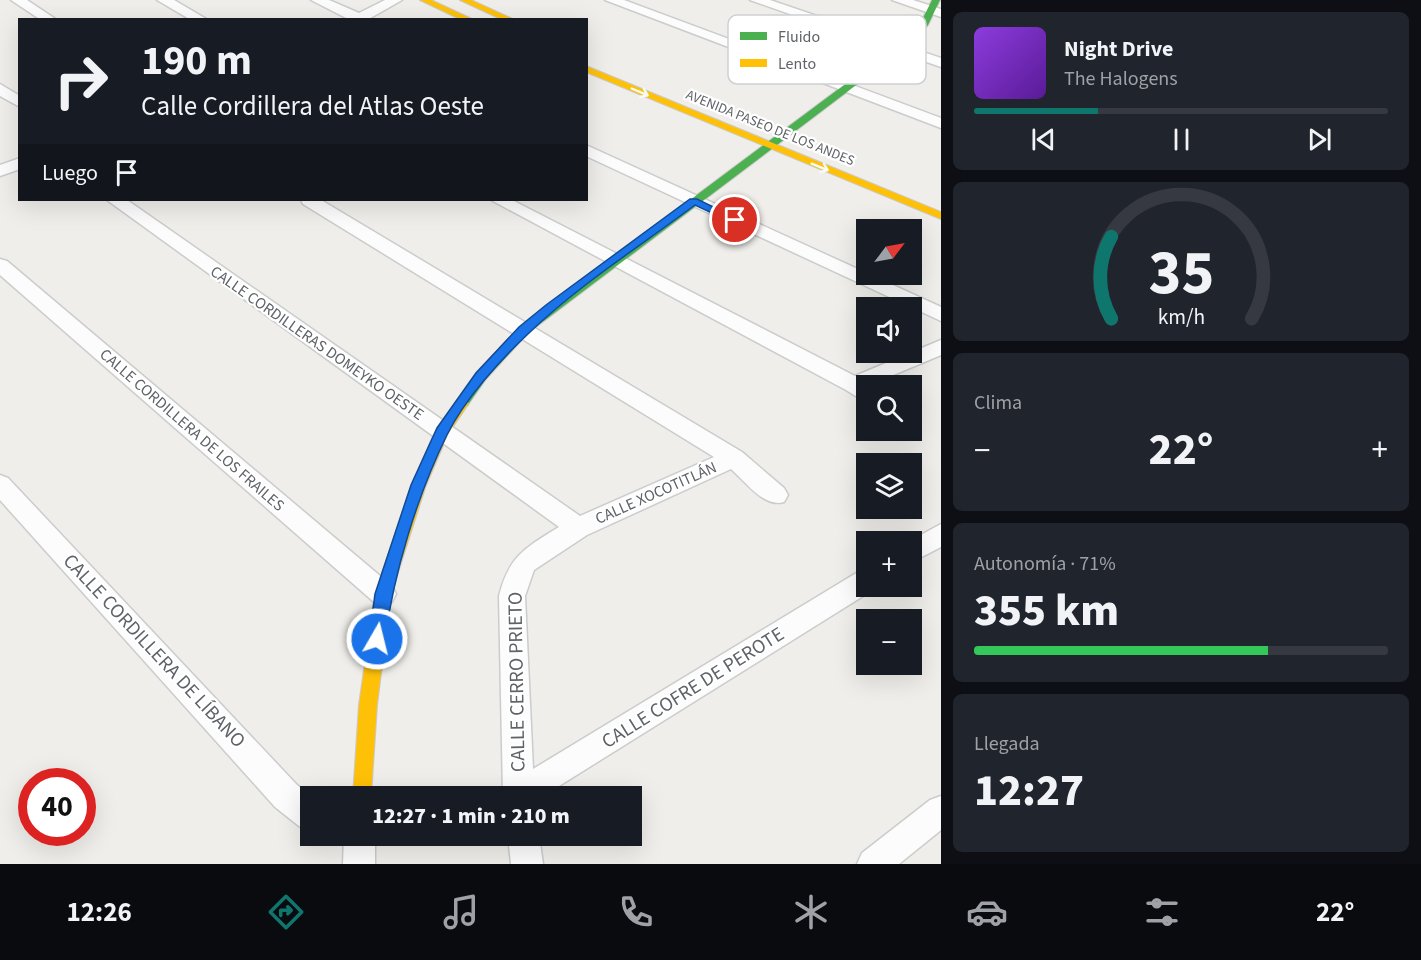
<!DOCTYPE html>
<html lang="es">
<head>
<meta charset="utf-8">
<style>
  :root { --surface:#171b24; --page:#20242c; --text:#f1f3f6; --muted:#9ea1a6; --line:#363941; --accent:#0f766e }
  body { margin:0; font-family:"Source Sans 3",sans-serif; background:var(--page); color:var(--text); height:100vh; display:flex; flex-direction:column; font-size:22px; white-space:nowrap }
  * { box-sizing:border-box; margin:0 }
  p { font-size:20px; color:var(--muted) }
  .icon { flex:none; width:33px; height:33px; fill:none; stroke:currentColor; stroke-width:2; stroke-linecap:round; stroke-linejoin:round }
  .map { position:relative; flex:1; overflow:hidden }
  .sheet { display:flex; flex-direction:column; gap:12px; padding:12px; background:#0d0f14; width:480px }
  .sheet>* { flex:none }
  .hud { position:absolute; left:18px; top:18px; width:570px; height:183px; border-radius:0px; box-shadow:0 6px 24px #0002; background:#171b24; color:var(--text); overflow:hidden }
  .needle { width:39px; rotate:58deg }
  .tools { position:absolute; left:856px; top:219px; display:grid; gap:12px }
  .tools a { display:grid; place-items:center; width:66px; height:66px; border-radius:0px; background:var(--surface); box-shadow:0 6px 24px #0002; font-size:30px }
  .speed { position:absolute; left:18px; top:768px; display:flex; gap:12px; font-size:30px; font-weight:700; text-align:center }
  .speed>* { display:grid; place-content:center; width:78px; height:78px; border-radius:50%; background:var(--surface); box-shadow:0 6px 24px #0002; line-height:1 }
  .speed .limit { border:9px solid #d22; background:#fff; color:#111 }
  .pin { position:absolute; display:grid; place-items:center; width:51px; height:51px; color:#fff; margin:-26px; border:3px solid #fff; border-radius:50%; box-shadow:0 2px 6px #0007 }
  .me { position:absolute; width:66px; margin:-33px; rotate:8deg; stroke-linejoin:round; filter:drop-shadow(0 0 4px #0008) }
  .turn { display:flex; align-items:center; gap:21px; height:126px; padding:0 24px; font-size:27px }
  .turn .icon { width:78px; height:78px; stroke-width:2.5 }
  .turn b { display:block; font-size:42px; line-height:51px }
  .then { display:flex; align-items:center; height:57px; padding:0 24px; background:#0003; gap:12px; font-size:22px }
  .big { font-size:45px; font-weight:800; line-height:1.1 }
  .sheet .card { flex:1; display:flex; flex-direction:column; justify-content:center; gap:9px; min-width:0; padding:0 21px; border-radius:9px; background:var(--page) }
  .sheet .dial { align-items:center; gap:0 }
  .dial svg { height:156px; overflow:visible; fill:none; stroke:var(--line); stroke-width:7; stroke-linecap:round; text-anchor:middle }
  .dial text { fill:var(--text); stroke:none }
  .song { display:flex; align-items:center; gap:18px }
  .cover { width:72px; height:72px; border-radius:9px; background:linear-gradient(135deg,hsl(270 70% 55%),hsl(270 70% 35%)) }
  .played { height:6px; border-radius:3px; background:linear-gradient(90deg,var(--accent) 30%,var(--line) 30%) }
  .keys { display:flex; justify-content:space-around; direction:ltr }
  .heat { display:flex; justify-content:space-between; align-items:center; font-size:33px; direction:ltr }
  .charge { height:9px; border-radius:4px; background:linear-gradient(90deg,#34c759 71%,var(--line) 0) }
  .trip { position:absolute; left:300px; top:786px; width:342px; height:60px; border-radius:0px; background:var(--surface); box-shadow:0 6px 24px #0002; font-weight:800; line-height:60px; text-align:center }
  .dock { display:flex; height:96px; justify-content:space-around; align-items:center; background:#090b0e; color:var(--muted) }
  .dock .icon { width:42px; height:42px }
  .dock .selected { color:var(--accent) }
  .dock b { font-size:27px; color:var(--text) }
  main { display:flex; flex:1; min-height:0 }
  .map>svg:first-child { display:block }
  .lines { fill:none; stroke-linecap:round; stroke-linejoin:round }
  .street-casing { stroke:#cbcccc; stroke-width:3 }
  .fast-casing { stroke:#cacacb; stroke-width:2 }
  .slow-casing { stroke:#cacacb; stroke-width:2 }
  .street { fill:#fdfcfc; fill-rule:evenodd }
  .fast { fill:#4caf50; fill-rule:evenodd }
  .slow { fill:#ffc107; fill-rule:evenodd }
  .oneway { stroke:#f6fbf6 }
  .route { fill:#1a73e8; stroke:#114b97; stroke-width:1.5 }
  .labels { text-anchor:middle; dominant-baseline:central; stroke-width:4.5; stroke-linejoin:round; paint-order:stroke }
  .far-street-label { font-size:14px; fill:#5f6368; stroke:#fff }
  .street-label { font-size:16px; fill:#5f6368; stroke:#fff }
  .near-street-label { font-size:20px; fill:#5f6368; stroke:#fff }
  .key { fill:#fff; stroke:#cfd0d2; stroke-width:1.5 }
  .key-label { font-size:16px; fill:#5f6368 }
</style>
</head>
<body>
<main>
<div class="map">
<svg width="941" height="864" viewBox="0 0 941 864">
  <rect width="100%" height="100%" fill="#efeeea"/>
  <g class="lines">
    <g class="street-casing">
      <path id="street" d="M 11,0 L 27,0 L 57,20 L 41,20 Z
        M 157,0 L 174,0 L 208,20 L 191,20 Z
        M 311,0 L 329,0 L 359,13 L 385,0 L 402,0 L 367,20 L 350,20 Z
        M 605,0 L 624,0 L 941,118 L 941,128 Z
        M 750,0 L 770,0 L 941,58 L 941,67 Z
        M 892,0 L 913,0 L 941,9 L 941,17 Z
        M 0,84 L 20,96 L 20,107 L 0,96 Z
        M 586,145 L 941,307 L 941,321 L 586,156 Z
        M 20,158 L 20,169 L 0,176 L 0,165 Z
        M 107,200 L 127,200 L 580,516 L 714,457 L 303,204 L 301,200 L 321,200 L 742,452 L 784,488 L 788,495 L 784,502 C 764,508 746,482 731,469 L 587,535 L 534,570 L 525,596 L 533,769 L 858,572 L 867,569 L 867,586 L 876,588 L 543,796 L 503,796 L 499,596 C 509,556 525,548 559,527 Z
        M 491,200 L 512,200 L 855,376 L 941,340 L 941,355 L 867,386 L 867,403 L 846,390 Z
        M 0,259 L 7,261 L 392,586 L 396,594 L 392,602 L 383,605 L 374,602 L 0,275 Z
        M 0,475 L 8,478 L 297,785 L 311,796 L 310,830 L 299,826 L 275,807 L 0,500 Z
        M 941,524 L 941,547 L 912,562 L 912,542 L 908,542 Z
        M 941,796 L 941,830 L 899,864 L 857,864 L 862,853 L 930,800 Z
        M 344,836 L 375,836 L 375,864 L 343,864 Z
        M 508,836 L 539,836 L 543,864 L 511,864 Z"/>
    </g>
    <g class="fast-casing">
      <path id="fast" d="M 932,0 L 940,0 L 928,25 L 917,39 L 528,333 L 486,379 L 467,406 L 457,406 L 455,403 L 476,373 L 520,327 L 911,35 L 920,24 Z"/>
    </g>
    <g class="slow-casing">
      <path id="slow" d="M 420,0 L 431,0 L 474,20 L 462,20 Z
        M 460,0 L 471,0 L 515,20 L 503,20 Z
        M 586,66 L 941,212 L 941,219 L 586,72 Z
        M 462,398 L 469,403 L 448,434 L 426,485 L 391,594 L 377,705 L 371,796 L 353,796 L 359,705 L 375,594 L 412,485 L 435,432 L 457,400 Z"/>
    </g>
    <use href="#street" class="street"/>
    <use href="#fast" class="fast"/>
    <use href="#slow" class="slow"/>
  </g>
  <defs><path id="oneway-shaft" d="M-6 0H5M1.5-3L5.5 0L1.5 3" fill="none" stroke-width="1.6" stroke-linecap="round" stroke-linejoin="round" transform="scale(1.5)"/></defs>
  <g class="oneway">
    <use href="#oneway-shaft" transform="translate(640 92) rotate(23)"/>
    <use href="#oneway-shaft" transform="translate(820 167) rotate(22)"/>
  </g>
  <path class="route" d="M 690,199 L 697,199 L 740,220 L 731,222 L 695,205 C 639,247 579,285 529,333 C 500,360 464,400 447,435 C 417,496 394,572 385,639 L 383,644 L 377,646 L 371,644 L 369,639 L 375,594 L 411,485 L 437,428 L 476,373 L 519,327 L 546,305 Z"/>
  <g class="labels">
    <g class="far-street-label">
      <text transform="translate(770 128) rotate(22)">AVENIDA PASEO DE LOS ANDES</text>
    </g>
    <g class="street-label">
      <text transform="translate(317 343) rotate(35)">CALLE CORDILLERAS DOMEYKO OESTE</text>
      <text transform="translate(192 430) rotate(41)">CALLE CORDILLERA DE LOS FRAILES</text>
      <text transform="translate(656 493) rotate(-24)">CALLE XOCOTITLÁN</text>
    </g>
    <g class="near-street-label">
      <text transform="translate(154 651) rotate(47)">CALLE CORDILLERA DE LÍBANO</text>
      <text transform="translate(517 682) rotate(-91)">CALLE CERRO PRIETO</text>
      <text transform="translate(693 688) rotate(-32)">CALLE COFRE DE PEROTE</text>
    </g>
  </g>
  <rect x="728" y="15" width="198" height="69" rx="9" class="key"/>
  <rect x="740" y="32" width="27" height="8" fill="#4caf50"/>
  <rect x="740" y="59" width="27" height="8" fill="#ffc107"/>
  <g class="key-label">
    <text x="778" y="42">Fluido</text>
    <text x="778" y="69">Lento</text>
  </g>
</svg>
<div class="tools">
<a><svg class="needle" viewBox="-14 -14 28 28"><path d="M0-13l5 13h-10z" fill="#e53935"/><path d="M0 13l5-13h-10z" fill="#9ea1a6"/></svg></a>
<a><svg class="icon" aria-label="sound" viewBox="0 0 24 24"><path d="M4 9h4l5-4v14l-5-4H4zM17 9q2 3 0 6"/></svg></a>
<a><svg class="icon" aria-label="search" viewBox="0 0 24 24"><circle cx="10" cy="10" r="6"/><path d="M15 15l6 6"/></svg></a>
<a><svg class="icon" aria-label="layers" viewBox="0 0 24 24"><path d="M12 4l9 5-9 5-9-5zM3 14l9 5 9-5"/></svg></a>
<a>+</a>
<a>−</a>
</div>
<div class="speed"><div class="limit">40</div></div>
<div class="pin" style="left:735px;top:220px;background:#d93025"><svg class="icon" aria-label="arrive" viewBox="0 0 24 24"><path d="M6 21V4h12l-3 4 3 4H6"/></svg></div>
<svg class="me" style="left:377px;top:639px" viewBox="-20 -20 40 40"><circle r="17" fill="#1a73e8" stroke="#fff" stroke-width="3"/><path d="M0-11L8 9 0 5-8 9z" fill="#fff"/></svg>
<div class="trip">12:27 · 1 min · 210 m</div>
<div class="hud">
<div class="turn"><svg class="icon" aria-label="right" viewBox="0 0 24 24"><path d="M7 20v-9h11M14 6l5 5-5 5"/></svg><div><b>190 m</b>Calle Cordillera del Atlas Oeste</div></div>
<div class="then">Luego<svg class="icon" aria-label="arrive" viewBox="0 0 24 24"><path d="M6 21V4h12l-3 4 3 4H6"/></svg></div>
</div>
</div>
<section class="sheet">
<div class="card">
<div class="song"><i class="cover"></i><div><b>Night Drive</b><p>The Halogens</p></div></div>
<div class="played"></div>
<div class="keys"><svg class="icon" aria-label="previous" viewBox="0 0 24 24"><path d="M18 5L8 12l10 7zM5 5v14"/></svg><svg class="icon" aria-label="pause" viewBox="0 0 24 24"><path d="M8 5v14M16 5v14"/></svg><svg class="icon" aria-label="next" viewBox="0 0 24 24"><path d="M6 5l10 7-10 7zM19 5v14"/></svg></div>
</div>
<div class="card dial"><svg viewBox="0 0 100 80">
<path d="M14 69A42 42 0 1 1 86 69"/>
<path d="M14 69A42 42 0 0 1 14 27" stroke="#0f766e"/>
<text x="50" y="56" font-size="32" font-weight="700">35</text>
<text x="50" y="72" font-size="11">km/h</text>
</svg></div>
<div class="card"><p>Clima</p>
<div class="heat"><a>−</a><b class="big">22°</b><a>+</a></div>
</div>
<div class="card"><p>Autonomía · 71%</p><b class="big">355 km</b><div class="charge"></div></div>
<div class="card"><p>Llegada</p><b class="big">12:27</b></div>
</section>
</main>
<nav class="dock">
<b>12:26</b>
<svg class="icon selected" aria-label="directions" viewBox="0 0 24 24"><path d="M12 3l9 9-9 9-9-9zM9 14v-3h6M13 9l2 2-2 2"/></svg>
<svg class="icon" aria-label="music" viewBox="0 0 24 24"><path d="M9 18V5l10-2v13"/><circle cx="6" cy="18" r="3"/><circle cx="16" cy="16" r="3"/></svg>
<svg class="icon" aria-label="phone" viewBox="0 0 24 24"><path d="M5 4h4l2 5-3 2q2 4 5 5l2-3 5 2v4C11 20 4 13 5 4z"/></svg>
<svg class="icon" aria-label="climate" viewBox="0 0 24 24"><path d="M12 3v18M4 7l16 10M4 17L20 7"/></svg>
<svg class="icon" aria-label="car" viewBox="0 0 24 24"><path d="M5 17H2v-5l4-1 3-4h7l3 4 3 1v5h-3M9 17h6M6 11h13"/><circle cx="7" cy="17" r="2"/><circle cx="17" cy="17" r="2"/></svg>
<svg class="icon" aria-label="filters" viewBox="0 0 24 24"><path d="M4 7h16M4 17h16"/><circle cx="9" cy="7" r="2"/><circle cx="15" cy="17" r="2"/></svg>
<b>22°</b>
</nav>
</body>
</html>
